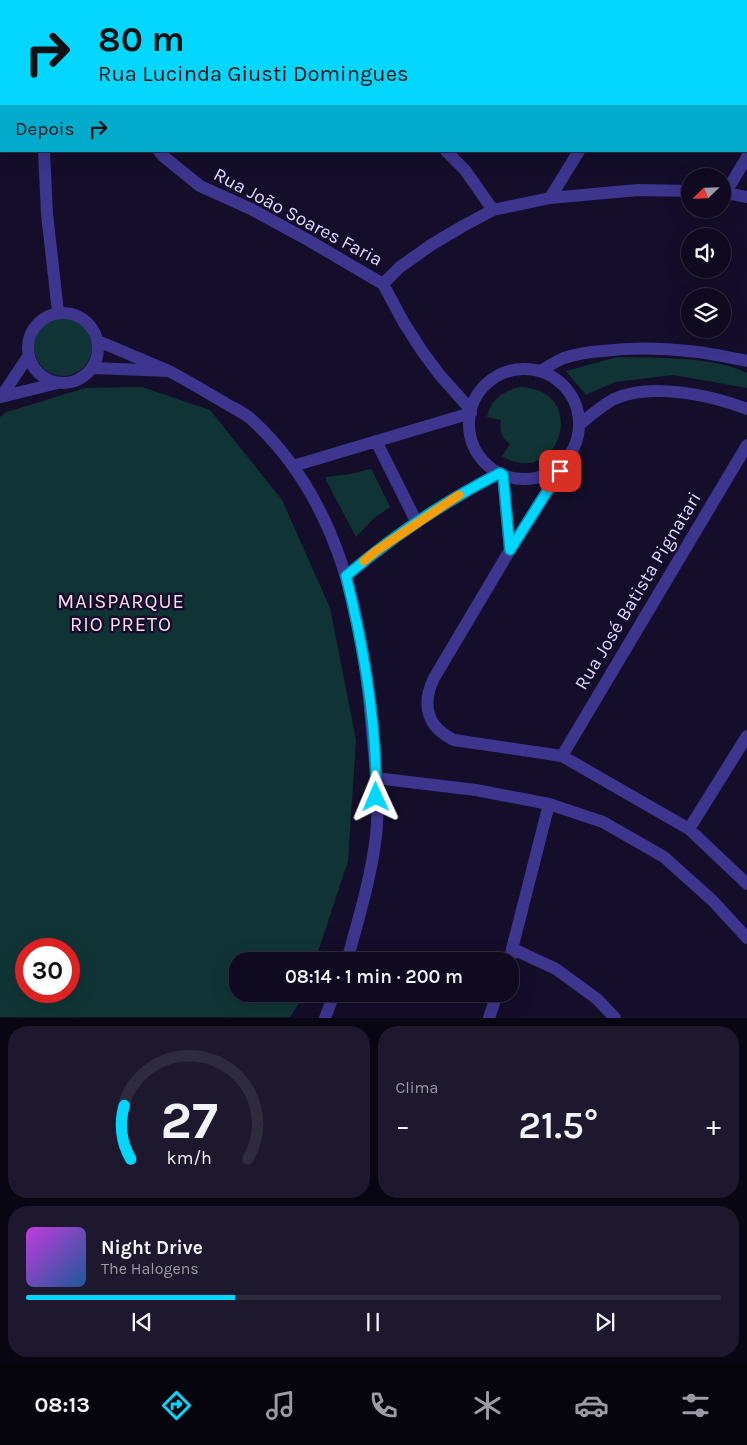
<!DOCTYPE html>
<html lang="pt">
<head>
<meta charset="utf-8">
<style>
  :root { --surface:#0f0a20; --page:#1d182d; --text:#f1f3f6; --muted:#9b9aa5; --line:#2f2b3e; --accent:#03d6ff }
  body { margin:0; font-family:Karla,sans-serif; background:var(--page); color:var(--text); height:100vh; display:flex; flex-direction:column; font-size:19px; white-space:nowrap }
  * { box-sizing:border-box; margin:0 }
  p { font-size:16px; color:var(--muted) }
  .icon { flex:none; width:28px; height:28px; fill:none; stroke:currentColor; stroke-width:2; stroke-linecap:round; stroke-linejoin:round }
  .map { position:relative; height:1018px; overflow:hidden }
  .details { display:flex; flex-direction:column; gap:8px; padding:8px; background:#080612; flex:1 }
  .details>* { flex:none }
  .guide { position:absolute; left:0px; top:0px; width:748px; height:152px; box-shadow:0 5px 20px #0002,0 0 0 1px var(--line); background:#03d6ff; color:#111; overflow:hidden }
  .needle { width:32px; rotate:247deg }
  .fabs { position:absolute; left:681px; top:168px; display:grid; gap:10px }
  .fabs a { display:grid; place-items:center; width:50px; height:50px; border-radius:50%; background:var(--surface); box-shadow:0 5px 20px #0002,0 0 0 1px var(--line); font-size:25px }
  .speed { position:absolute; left:15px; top:938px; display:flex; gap:10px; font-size:25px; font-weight:700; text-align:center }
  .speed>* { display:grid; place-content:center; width:65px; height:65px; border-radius:50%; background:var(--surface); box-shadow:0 5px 20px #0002,0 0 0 1px var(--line); line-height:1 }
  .speed .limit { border:8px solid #d22; background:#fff; color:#111 }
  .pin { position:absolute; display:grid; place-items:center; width:42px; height:42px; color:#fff; margin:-21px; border-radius:10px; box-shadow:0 2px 8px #0006 }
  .me { position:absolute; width:55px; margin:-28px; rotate:359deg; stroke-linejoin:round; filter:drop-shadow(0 0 4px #0008) }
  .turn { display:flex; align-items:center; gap:18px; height:105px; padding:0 15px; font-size:22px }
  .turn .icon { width:65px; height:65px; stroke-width:2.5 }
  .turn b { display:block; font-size:35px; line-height:42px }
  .then { display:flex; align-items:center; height:48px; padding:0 15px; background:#0003; gap:10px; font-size:19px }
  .big { font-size:38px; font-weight:600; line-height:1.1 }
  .details .widget { flex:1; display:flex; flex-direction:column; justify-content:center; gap:8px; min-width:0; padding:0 18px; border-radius:20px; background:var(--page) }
  .details .dial { align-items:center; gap:0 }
  .dial svg { height:130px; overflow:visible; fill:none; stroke:var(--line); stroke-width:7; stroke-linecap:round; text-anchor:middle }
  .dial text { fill:var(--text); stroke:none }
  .song { display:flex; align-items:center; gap:15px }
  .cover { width:60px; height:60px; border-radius:8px; background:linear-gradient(135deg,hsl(290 70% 55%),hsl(210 70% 35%)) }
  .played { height:5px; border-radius:2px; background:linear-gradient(90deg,var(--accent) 30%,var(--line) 30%) }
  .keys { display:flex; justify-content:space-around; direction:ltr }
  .heat { display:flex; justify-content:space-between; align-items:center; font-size:28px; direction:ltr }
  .details .tiles { flex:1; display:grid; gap:8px; grid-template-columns:1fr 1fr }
  .widget:last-child { grid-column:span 2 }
  .trip { position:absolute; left:229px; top:952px; width:290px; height:50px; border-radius:20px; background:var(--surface); box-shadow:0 5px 20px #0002,0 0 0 1px var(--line); font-weight:600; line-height:50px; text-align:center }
  .tab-bar { display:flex; height:80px; justify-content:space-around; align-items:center; background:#06040d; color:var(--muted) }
  .tab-bar .icon { width:35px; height:35px }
  .tab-bar .selected { color:var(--accent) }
  .tab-bar b { font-size:22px; color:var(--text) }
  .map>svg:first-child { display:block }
  .green { fill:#103435; fill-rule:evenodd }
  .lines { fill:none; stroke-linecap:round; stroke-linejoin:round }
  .minor { stroke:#3d358e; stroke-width:12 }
  .route-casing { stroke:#028ba6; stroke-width:12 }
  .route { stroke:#03d6ff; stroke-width:9 }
  .slow { stroke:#f59e0b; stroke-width:9 }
  .labels { text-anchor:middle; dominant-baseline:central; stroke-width:5; stroke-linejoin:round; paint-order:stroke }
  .street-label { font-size:19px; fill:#ded7ff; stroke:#140e2a }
  .neighbourhood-label { font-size:20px; letter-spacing:1px; fill:#ffd9ef; stroke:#140e2a }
</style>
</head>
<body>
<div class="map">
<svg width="747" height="1018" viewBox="0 0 747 1018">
  <rect width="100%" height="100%" fill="#140e2a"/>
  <path class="green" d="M34 347a29 29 0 1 1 58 0a29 29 0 1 1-58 0Z
    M 617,357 C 656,358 713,356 747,373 L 747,388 L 673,375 L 615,382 L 586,395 L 566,371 Z
    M 142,387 L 210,410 L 282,500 L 330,608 L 356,740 L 348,861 L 315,961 L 238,961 L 238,994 L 305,994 L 290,1017 L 0,1017 L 0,417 L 7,412 L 85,388 ZM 26,949 L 69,949 L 69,991 L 26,991 Z
    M 519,387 C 591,388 560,491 502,456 L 510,444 C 501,437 499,431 501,420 L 487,417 C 490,400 504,391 519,387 Z
    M 370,469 L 372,470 L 390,507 L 374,518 L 356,537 L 326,480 L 326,477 L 351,474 Z"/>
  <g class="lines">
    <path class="minor" d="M 67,1 L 68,0
      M 127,1 L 127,0
      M 319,1 L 320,0
      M 489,1 L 490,0
      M 671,1 L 671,0
      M 44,151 L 47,214 L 58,312
      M 159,151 L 163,156 L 200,186 L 251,209 L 308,240 L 383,284 L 404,323 L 422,351 L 439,374 L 471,410
      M 446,151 L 465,170 L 493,210
      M 722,192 L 747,197
      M 726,192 L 747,157
      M 550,198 L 579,151
      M 383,284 L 400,267 L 431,245 L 463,226 L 493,210 L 550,198 L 638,190 L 690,191
      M28 348a35 35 0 1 1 70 0a35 35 0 1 1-70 0Z
      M 29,355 L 1,397 L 58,383
      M 93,368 L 169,371 L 98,341
      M469 424a55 55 0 1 1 110 0a55 55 0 1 1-110 0Z
      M 169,371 C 188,381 206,392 225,403 C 233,408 243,412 251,419 C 339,499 363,616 372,731 C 375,765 380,801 376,836 C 371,878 358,920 347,961
      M 540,371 C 548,367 556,361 564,358 C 576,354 589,352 602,351 C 651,345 699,350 747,361
      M 579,425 C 590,416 601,406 614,399 C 650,382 711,395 747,409
      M 376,441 L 417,523
      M 570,455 L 510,550 L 434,678 C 421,705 427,727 454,740 L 562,756 L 689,829 L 747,884
      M 293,466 L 471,413
      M 503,475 L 510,550
      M 346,576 C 394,536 445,501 500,473
      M 562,756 L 747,445
      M 376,778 L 476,790 L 549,804 L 603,822 L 664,857 L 713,901 L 747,938
      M 689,829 L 747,736
      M 513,949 L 556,969 L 597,999 L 615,1018
      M 509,961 L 549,804
      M 325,1018 L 334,994
      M 489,1018 L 497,994"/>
  </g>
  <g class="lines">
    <g class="route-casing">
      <path id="route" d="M 376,797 C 377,723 364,648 346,576 C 393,536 445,501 500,473 L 503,475 L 510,550 L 560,471"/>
    </g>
    <use href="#route" class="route"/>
    <path class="slow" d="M 364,561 L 376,551 L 459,495"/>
  </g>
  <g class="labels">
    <g class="street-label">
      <text transform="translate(298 217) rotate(28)">Rua João Soares Faria</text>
      <text transform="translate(638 591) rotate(-59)">Rua José Batista Pignatari</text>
    </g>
    <g class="neighbourhood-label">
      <text x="121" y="601">MAISPARQUE<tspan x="121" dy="23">RIO PRETO</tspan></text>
    </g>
  </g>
</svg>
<div class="fabs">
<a><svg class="needle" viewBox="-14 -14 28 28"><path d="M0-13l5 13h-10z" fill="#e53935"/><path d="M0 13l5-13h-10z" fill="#9b9aa5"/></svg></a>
<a><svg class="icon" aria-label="sound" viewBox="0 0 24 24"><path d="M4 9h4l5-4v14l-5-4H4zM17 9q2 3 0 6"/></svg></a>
<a><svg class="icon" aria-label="layers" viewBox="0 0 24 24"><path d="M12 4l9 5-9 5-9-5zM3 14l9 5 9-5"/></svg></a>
</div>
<div class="speed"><div class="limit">30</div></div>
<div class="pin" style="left:560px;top:471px;background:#d93025"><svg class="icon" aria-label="arrive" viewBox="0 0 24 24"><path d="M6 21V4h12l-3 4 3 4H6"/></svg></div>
<svg class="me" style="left:376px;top:797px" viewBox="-20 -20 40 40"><path d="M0-17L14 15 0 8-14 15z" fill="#03d6ff" stroke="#fff" stroke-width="4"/></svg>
<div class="trip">08:14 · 1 min · 200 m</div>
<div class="guide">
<div class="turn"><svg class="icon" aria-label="right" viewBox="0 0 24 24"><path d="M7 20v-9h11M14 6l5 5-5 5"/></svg><div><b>80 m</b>Rua Lucinda Giusti Domingues</div></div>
<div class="then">Depois<svg class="icon" aria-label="right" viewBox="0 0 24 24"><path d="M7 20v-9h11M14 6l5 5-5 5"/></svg></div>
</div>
</div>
<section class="details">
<div class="tiles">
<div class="widget dial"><svg viewBox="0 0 100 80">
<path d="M14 69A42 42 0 1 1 86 69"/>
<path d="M14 69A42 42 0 0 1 10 36" stroke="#03d6ff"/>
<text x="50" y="56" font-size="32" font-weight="700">27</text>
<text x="50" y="72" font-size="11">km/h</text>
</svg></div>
<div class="widget"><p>Clima</p>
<div class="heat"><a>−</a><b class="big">21.5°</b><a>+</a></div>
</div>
<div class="widget">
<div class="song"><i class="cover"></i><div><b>Night Drive</b><p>The Halogens</p></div></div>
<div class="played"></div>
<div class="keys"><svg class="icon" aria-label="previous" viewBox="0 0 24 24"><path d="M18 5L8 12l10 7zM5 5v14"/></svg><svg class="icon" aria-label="pause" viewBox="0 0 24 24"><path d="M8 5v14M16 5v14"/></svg><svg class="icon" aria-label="next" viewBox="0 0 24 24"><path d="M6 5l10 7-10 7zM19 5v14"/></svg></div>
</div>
</div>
</section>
<nav class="tab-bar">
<b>08:13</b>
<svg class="icon selected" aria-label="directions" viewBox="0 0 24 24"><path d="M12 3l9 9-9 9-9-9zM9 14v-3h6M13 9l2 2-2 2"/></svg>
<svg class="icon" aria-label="music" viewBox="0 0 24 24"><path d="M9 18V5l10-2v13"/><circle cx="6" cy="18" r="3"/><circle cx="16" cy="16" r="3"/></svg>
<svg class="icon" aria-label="phone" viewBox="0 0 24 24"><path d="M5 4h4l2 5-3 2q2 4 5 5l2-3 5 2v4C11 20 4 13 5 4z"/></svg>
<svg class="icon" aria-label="climate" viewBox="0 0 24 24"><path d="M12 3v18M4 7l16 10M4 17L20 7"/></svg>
<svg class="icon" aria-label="car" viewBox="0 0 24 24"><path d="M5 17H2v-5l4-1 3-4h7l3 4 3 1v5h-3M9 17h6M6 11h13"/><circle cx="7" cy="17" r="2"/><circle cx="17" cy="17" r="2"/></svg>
<svg class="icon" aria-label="filters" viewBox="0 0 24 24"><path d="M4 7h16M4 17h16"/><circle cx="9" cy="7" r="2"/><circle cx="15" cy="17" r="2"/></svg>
</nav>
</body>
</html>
